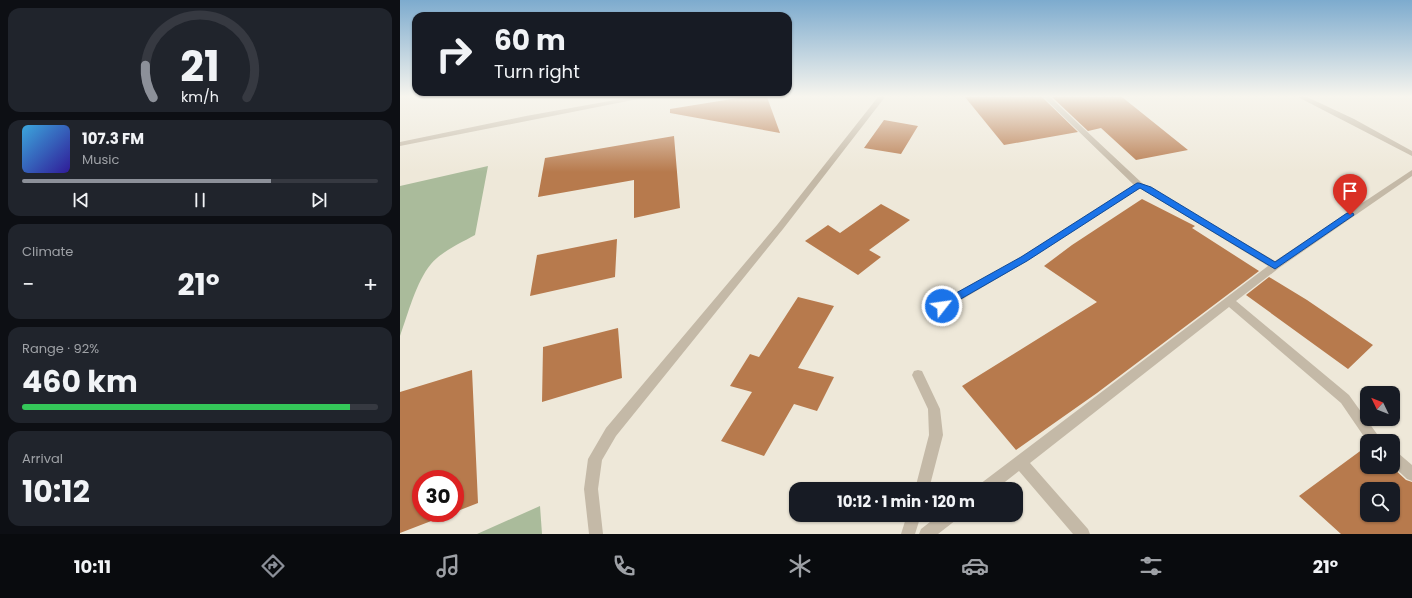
<!DOCTYPE html>
<html lang="en">
<head>
<meta charset="utf-8">
<style>
  :root { --surface:#171b24; --page:#20242c; --text:#f1f3f6; --muted:#9ea1a6; --line:#363941; --accent:#8c9099 }
  body { margin:0; font-family:Poppins,sans-serif; background:var(--page); color:var(--text); height:100vh; display:flex; flex-direction:column; font-size:15px; white-space:nowrap }
  * { box-sizing:border-box; margin:0 }
  p { font-size:13px; color:var(--muted) }
  .icon { flex:none; width:22px; height:22px; fill:none; stroke:currentColor; stroke-width:2; stroke-linecap:round; stroke-linejoin:round }
  .map { position:relative; flex:1; overflow:hidden }
  .sheet { display:flex; flex-direction:column; gap:8px; padding:8px; background:#0d0f14; width:400px }
  .sheet>* { flex:none }
  .top-card { position:absolute; left:12px; top:12px; width:380px; height:84px; border-radius:12px; box-shadow:0 1px 3px #0004; background:#171b24; color:var(--text); overflow:hidden }
  .needle { width:26px; rotate:313deg }
  .controls { position:absolute; left:960px; top:386px; display:grid; gap:8px }
  .controls a { display:grid; place-items:center; width:40px; height:40px; border-radius:8px; background:var(--surface); box-shadow:0 1px 3px #0004; font-size:20px }
  .speed { position:absolute; left:12px; top:470px; display:flex; gap:8px; font-size:20px; font-weight:700; text-align:center }
  .speed>* { display:grid; place-content:center; width:52px; height:52px; border-radius:50%; background:var(--surface); box-shadow:0 1px 3px #0004; line-height:1 }
  .speed .limit { border:6px solid #d22; background:#fff; color:#111 }
  .pin { position:absolute; display:grid; place-items:center; width:34px; height:34px; color:#fff; margin:-41px -17px; border-radius:50% 50% 50% 0; rotate:-45deg; box-shadow:0 0 4px #0007 }
  .pin .icon { rotate:45deg }
  .me { position:absolute; width:44px; margin:-22px; rotate:60deg; stroke-linejoin:round; filter:drop-shadow(0 0 3px #0008) }
  .turn { display:flex; align-items:center; gap:14px; height:84px; padding:0 16px; font-size:18px }
  .turn .icon { width:52px; height:52px; stroke-width:2.5 }
  .turn b { display:block; font-size:28px; line-height:34px }
  .big { font-size:30px; font-weight:700; line-height:1.1 }
  .sheet .tile { flex:1; display:flex; flex-direction:column; justify-content:center; gap:6px; min-width:0; padding:0 14px; border-radius:12px; background:var(--page) }
  .sheet .dial { align-items:center; gap:0 }
  .dial svg { height:104px; overflow:visible; fill:none; stroke:var(--line); stroke-width:7; stroke-linecap:round; text-anchor:middle }
  .dial text { fill:var(--text); stroke:none }
  .song { display:flex; align-items:center; gap:12px }
  .cover { width:48px; height:48px; border-radius:6px; background:linear-gradient(135deg,hsl(200 70% 55%),hsl(250 70% 35%)) }
  .played { height:4px; border-radius:2px; background:linear-gradient(90deg,var(--accent) 70%,var(--line) 70%) }
  .keys { display:flex; justify-content:space-around; direction:ltr }
  .heat { display:flex; justify-content:space-between; align-items:center; font-size:22px; direction:ltr }
  .charge { height:6px; border-radius:3px; background:linear-gradient(90deg,#34c759 92%,var(--line) 0) }
  .trip { position:absolute; left:389px; top:482px; width:234px; height:40px; border-radius:12px; background:var(--surface); box-shadow:0 1px 3px #0004; font-weight:700; line-height:40px; text-align:center }
  .tab-bar { display:flex; height:64px; justify-content:space-around; align-items:center; background:#090b0e; color:var(--muted) }
  .tab-bar .icon { width:28px; height:28px }
  .tab-bar .active { color:var(--accent) }
  .tab-bar b { font-size:18px; color:var(--text) }
  main { display:flex; flex:1; min-height:0 }
  .map>svg:first-child { display:block }
  .green { fill:#aabb9b }
  .building { fill:#b77a4d; fill-rule:evenodd }
  .lines { fill:none; stroke-linecap:round; stroke-linejoin:round }
  .minor { fill:#c4b9a7; fill-rule:evenodd }
  .route { fill:#1a73e8; stroke:#114b97 }
</style>
</head>
<body>
<main>
<section class="sheet">
<div class="tile dial"><svg viewBox="0 0 100 80">
<path d="M14 69A42 42 0 1 1 86 69"/>
<path d="M14 69A42 42 0 0 1 8 44" stroke="#8c9099"/>
<text x="50" y="56" font-size="32" font-weight="700">21</text>
<text x="50" y="72" font-size="11">km/h</text>
</svg></div>
<div class="tile">
<div class="song"><i class="cover"></i><div><b>107.3 FM</b><p>Music</p></div></div>
<div class="played"></div>
<div class="keys"><svg class="icon" aria-label="previous" viewBox="0 0 24 24"><path d="M18 5L8 12l10 7zM5 5v14"/></svg><svg class="icon" aria-label="pause" viewBox="0 0 24 24"><path d="M8 5v14M16 5v14"/></svg><svg class="icon" aria-label="next" viewBox="0 0 24 24"><path d="M6 5l10 7-10 7zM19 5v14"/></svg></div>
</div>
<div class="tile"><p>Climate</p>
<div class="heat"><a>−</a><b class="big">21°</b><a>+</a></div>
</div>
<div class="tile"><p>Range · 92%</p><b class="big">460 km</b><div class="charge"></div></div>
<div class="tile"><p>Arrival</p><b class="big">10:12</b></div>
</section>
<div class="map">
<svg width="1012" height="534" viewBox="0 0 1012 534">
  <rect width="100%" height="100%" fill="#eee8d9"/>
  <path class="green" d="M 88,166 L 75,235 C 61,243 42,251 31,264 C 16,282 8,314 0,336 L 0,186 Z
    M 140,506 L 142,534 L 77,534 Z"/>
  <path class="building" d="M 344,97 L 367,97 L 380,133 L 270,113 L 270,109 Z
    M 565,97 L 642,97 L 678,132 L 604,145 Z
    M 652,97 L 722,97 L 788,150 L 736,160 L 701,128 L 688,131 Z
    M 484,120 L 518,126 L 501,154 L 464,148 Z
    M 274,136 L 280,208 L 234,218 L 234,180 L 138,197 L 145,158 Z
    M 742,199 L 795,226 L 792,228 L 859,271 L 697,393 L 616,450 L 562,386 L 697,302 L 644,266 L 672,245 Z
    M 481,204 L 510,220 L 469,250 L 481,257 L 458,275 L 405,241 L 428,225 L 440,233 Z
    M 217,239 L 215,277 L 130,296 L 137,255 Z
    M 869,277 L 907,300 L 973,345 L 948,369 L 846,295 Z
    M 398,297 L 434,306 L 398,368 L 434,377 L 417,411 L 394,404 L 364,456 L 321,441 L 352,392 L 330,386 L 350,354 L 359,357 Z
    M 218,328 L 222,378 L 142,402 L 143,347 Z
    M 72,370 L 78,503 L 55,512 L 55,479 L 21,479 L 21,513 L 52,513 L 0,533 L 0,392 Z
    M 967,446 L 967,467 L 992,467 L 1006,480 L 1012,482 L 1012,534 L 941,534 L 899,496 ZM 967,489 L 993,489 L 993,515 L 967,515 Z"/>
  <g class="lines">
    <path class="minor" d="M 232,97 L 248,97 L 0,146 L 0,142 L 126,116 Z
      M 478,97 L 485,97 L 383,229 L 216,436 L 202,460 L 198,489 L 203,534 L 189,534 L 184,489 L 188,459 L 206,428 L 377,225 Z
      M 643,97 L 650,97 L 742,183 L 875,261 L 1012,170 L 1012,176 L 879,268 L 836,301 L 949,395 L 982,441 L 967,441 L 941,403 L 829,307 L 630,463 L 688,529 L 690,534 L 673,534 L 619,471 L 596,489 L 578,489 L 580,484 L 868,266 L 740,188 L 627,261 L 546,309 L 538,309 L 537,306 L 538,303 L 621,257 L 734,185 Z
      M 898,97 L 907,97 L 954,119 L 1012,151 L 1012,156 Z
      M 518,370 L 522,371 L 540,409 L 543,435 L 529,489 L 515,489 L 529,435 L 528,409 L 512,375 L 514,371 Z
      M 993,451 L 998,453 L 1012,465 L 1012,481 L 1007,479 L 993,466 Z
      M 507,515 L 521,515 L 515,534 L 501,534 Z
      M 539,515 L 558,515 L 556,520 L 538,534 L 519,534 L 521,529 Z"/>
  </g>
  <linearGradient id="sky" x2="0" y2="1"><stop stop-color="#7dabce"/><stop offset="0.56" stop-color="#f7f5ee"/><stop offset="1" stop-color="#f7f5ee" stop-opacity="0"/></linearGradient>
  <rect width="1012" height="172" fill="url(#sky)"/>
  <path class="route" d="M 737,183 L 739,183 L 751,187 L 875,262 L 947,213 L 953,213 L 954,215 L 875,269 L 740,188 L 627,261 L 545,308 L 538,308 L 537,306 L 538,303 L 621,257 Z"/>
</svg>
<div class="controls">
<a><svg class="needle" viewBox="-14 -14 28 28"><path d="M0-13l5 13h-10z" fill="#e53935"/><path d="M0 13l5-13h-10z" fill="#9ea1a6"/></svg></a>
<a><svg class="icon" aria-label="sound" viewBox="0 0 24 24"><path d="M4 9h4l5-4v14l-5-4H4zM17 9q2 3 0 6"/></svg></a>
<a><svg class="icon" aria-label="search" viewBox="0 0 24 24"><circle cx="10" cy="10" r="6"/><path d="M15 15l6 6"/></svg></a>
</div>
<div class="speed"><div class="limit">30</div></div>
<div class="pin" style="left:950px;top:215px;background:#d93025"><svg class="icon" aria-label="arrive" viewBox="0 0 24 24"><path d="M6 21V4h12l-3 4 3 4H6"/></svg></div>
<svg class="me" style="left:542px;top:306px" viewBox="-20 -20 40 40"><circle r="17" fill="#1a73e8" stroke="#fff" stroke-width="3"/><path d="M0-11L8 9 0 5-8 9z" fill="#fff"/></svg>
<div class="trip">10:12 · 1 min · 120 m</div>
<div class="top-card">
<div class="turn"><svg class="icon" aria-label="right" viewBox="0 0 24 24"><path d="M7 20v-9h11M14 6l5 5-5 5"/></svg><div><b>60 m</b>Turn right</div></div>
</div>
</div>
</main>
<nav class="tab-bar">
<b>10:11</b>
<svg class="icon active" aria-label="directions" viewBox="0 0 24 24"><path d="M12 3l9 9-9 9-9-9zM9 14v-3h6M13 9l2 2-2 2"/></svg>
<svg class="icon" aria-label="music" viewBox="0 0 24 24"><path d="M9 18V5l10-2v13"/><circle cx="6" cy="18" r="3"/><circle cx="16" cy="16" r="3"/></svg>
<svg class="icon" aria-label="phone" viewBox="0 0 24 24"><path d="M5 4h4l2 5-3 2q2 4 5 5l2-3 5 2v4C11 20 4 13 5 4z"/></svg>
<svg class="icon" aria-label="climate" viewBox="0 0 24 24"><path d="M12 3v18M4 7l16 10M4 17L20 7"/></svg>
<svg class="icon" aria-label="car" viewBox="0 0 24 24"><path d="M5 17H2v-5l4-1 3-4h7l3 4 3 1v5h-3M9 17h6M6 11h13"/><circle cx="7" cy="17" r="2"/><circle cx="17" cy="17" r="2"/></svg>
<svg class="icon" aria-label="filters" viewBox="0 0 24 24"><path d="M4 7h16M4 17h16"/><circle cx="9" cy="7" r="2"/><circle cx="15" cy="17" r="2"/></svg>
<b>21°</b>
</nav>
</body>
</html>
